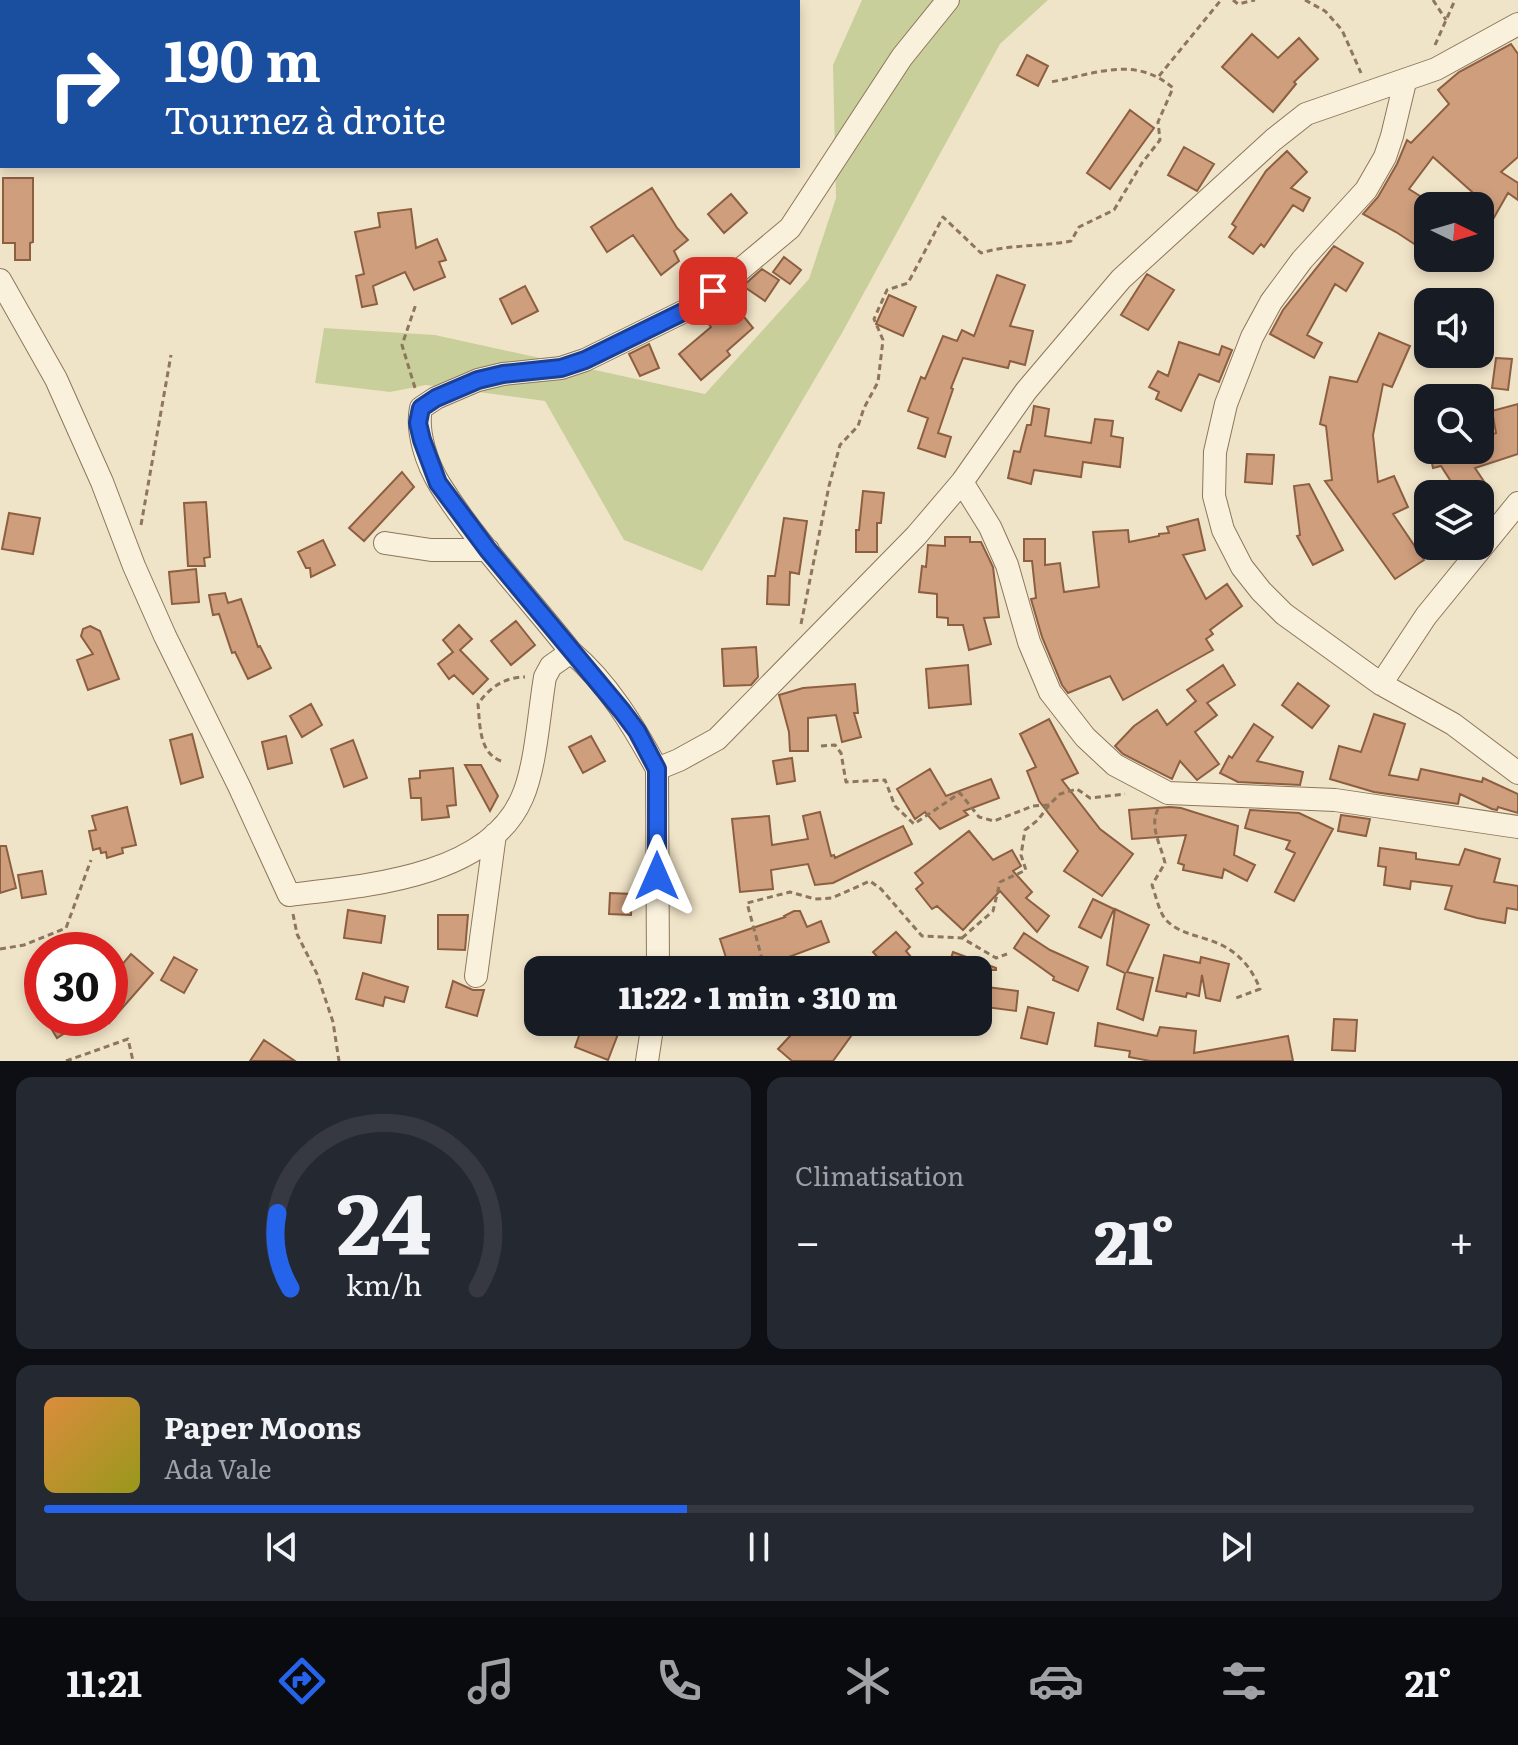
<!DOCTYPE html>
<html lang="fr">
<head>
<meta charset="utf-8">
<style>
  :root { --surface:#171b24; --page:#242831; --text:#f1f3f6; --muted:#9ea1a6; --line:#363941; --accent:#2563eb }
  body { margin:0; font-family:Literata,serif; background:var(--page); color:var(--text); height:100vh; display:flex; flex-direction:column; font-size:30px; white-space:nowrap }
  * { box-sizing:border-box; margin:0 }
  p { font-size:26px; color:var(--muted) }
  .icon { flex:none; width:44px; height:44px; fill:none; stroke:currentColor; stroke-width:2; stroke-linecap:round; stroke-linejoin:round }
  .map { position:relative; height:1061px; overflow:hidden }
  .sheet { display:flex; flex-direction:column; gap:16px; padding:16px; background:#0d0f14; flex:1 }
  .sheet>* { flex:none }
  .banner { position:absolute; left:0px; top:0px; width:800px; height:168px; box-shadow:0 4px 12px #0003; background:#1a4fa0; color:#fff; overflow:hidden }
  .needle { width:52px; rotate:95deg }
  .tools { position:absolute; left:1414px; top:192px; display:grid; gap:16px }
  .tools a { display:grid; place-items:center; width:80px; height:80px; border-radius:16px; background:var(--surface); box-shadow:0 4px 12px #0003; font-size:40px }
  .speed { position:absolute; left:24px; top:932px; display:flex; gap:16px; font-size:40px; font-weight:700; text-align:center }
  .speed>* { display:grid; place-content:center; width:104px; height:104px; border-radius:50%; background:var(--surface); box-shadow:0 4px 12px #0003; line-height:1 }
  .speed .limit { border:12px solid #d22; background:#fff; color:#111 }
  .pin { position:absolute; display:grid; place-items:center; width:68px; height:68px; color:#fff; margin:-34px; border-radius:16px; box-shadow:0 4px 12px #0006 }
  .me { position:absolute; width:88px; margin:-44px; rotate:0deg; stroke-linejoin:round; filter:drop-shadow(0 0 6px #0008) }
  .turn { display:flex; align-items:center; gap:28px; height:168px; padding:0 32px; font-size:36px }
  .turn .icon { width:104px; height:104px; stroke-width:2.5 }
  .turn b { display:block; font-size:56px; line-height:68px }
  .big { font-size:60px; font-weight:800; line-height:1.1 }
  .sheet .tile { flex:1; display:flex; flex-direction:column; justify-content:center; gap:12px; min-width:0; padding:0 28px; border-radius:16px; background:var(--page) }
  .sheet .dial { align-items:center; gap:0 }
  .dial svg { height:208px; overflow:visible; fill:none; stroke:var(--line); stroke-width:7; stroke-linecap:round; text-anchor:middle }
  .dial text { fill:var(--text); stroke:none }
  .song { display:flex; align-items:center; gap:24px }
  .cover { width:96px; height:96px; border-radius:12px; background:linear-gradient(135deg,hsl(30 70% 55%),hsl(60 70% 35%)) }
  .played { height:8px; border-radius:4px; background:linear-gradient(90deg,var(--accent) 45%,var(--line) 45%) }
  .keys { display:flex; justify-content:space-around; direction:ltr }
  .heat { display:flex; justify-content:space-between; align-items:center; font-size:44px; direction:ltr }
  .sheet .tiles { flex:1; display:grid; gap:16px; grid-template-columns:1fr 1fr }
  .tile:last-child { grid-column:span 2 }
  .trip { position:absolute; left:524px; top:956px; width:468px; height:80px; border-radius:16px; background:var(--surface); box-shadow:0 4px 12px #0003; font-weight:800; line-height:80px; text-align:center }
  .tab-bar { display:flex; height:128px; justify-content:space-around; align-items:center; background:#090b0e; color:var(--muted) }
  .tab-bar .icon { width:56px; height:56px }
  .tab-bar .active { color:var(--accent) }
  .tab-bar b { font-size:36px; color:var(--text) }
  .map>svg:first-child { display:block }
  .green { fill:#c9cf9b }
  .building { fill:#cf9f7d; stroke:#8d5f41; stroke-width:2 }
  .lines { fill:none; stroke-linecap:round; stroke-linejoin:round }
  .minor-casing { stroke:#8d765c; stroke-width:24 }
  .major-casing { stroke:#5b4430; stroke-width:28 }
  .path { stroke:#8d765c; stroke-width:3; stroke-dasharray:6 4; stroke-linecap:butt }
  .minor { stroke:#faf1dc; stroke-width:22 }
  .major { stroke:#f3d9a0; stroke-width:26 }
  .route-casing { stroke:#184099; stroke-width:20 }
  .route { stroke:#2563eb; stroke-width:14 }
</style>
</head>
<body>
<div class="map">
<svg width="1518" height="1061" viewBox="0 0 1518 1061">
  <rect width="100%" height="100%" fill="#f0e4c8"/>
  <path class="green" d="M 862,0 L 1048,0 L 1000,44 L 842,333 L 702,571 L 624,540 L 545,401 L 426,385 L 390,392 L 315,383 L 324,328 L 435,335 L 705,394 L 809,279 L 836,198 L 833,65 Z"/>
  <path class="building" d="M 1252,34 L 1278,58 L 1299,38 L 1318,59 L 1294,82 L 1296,84 L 1273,112 L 1222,67 Z
    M 1511,44 L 1518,54 L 1518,157 L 1501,172 L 1518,183 L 1518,200 L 1508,193 L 1480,242 L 1480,199 L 1433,157 L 1409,189 L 1428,201 L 1428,253 L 1396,232 L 1363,214 L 1378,197 L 1397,164 L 1407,140 L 1411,143 L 1449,104 L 1438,90 L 1459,72 Z
    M 1027,55 L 1048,66 L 1038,86 L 1017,75 Z
    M 1130,110 L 1154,128 L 1110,189 L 1087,173 Z
    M 1184,147 L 1214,164 L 1197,191 L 1168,175 Z
    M 1287,151 L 1307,172 L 1291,188 L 1310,198 L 1303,211 L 1293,205 L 1264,247 L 1261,244 L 1253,254 L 1229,237 L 1236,227 L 1232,224 L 1266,171 Z
    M 3,178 L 33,178 L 33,242 L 30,243 L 30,260 L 15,260 L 15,243 L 3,243 Z
    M 652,188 L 677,228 L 688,240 L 674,251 L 679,261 L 661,275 L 633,235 L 607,252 L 591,227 Z
    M 731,194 L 747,213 L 724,233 L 708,214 Z
    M 411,209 L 416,248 L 437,239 L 446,260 L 439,262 L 445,277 L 414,290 L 405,272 L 373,286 L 377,304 L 362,307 L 356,276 L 364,274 L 355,232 L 380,227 L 378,213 Z
    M 1334,246 L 1363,263 L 1346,291 L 1335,284 L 1307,335 L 1322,343 L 1314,358 L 1270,334 L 1283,310 Z
    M 784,257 L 801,270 L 790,284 L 773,272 Z
    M 762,269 L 779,280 L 765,301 L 743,286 Z
    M 1147,274 L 1174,290 L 1148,330 L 1121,315 Z
    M 997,275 L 1025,285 L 1010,326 L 1033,331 L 1025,365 L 1010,361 L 1008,368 L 963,358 L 951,388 L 953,389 L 938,433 L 951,437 L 945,457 L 918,448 L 928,418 L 908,411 L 921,377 L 925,379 L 943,336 L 957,341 L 962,330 L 974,336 Z
    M 525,286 L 538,311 L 512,324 L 500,299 Z
    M 889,295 L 916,307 L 903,336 L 876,324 Z
    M 728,297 L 753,328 L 727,351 L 730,355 L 701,380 L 679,354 L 711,327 L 703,317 Z
    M 1379,333 L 1410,346 L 1392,387 L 1383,384 L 1373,435 L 1378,482 L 1394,476 L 1408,507 L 1393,514 L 1424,560 L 1395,579 L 1325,481 L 1332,480 L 1326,426 L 1320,424 L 1330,377 L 1357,382 Z
    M 1179,342 L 1219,355 L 1222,346 L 1232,350 L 1219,382 L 1199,374 L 1181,411 L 1156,399 L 1159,392 L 1149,387 L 1158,371 L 1168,376 Z
    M 649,344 L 659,368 L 640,376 L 629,354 Z
    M 1496,358 L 1512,359 L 1508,390 L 1492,388 Z
    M 1518,404 L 1518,454 L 1475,468 L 1487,486 L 1475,494 L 1459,494 L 1441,466 L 1433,468 L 1429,450 L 1480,450 L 1480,438 L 1496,433 L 1492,411 Z
    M 1034,406 L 1049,409 L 1045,436 L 1091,443 L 1095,419 L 1113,421 L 1111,436 L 1123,438 L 1120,467 L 1083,462 L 1081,477 L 1034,470 L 1031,484 L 1008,478 L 1014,451 L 1020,452 L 1027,425 L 1031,425 Z
    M 1247,454 L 1274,455 L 1272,484 L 1245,482 Z
    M 402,472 L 414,487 L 364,541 L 349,528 Z
    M 1309,484 L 1343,550 L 1313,565 L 1297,536 L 1300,535 L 1294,486 Z
    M 863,491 L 884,493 L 881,523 L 877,523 L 877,552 L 856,552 L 856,530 L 859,530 Z
    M 206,502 L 210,557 L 204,558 L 205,566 L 188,566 L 184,503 Z
    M 9,513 L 40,518 L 33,554 L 2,549 Z
    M 784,518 L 807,521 L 799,574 L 790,572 L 789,605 L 767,604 L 768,576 L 775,576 Z
    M 1198,519 L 1205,550 L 1183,555 L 1206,599 L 1227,584 L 1242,606 L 1210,630 L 1213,634 L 1206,639 L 1213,650 L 1123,700 L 1110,676 L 1068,693 L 1062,685 L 1042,637 L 1031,599 L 1036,598 L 1032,561 L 1024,561 L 1024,539 L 1045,539 L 1045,565 L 1060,563 L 1064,592 L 1099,587 L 1093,532 L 1128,530 L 1129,542 L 1159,536 L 1159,534 L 1169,533 L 1167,527 Z
    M 945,537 L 970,537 L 970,542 L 981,542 L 993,567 L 999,617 L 984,618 L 991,644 L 969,650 L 963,625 L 948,625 L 948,618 L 937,617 L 937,594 L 919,592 L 922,566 L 926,567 L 928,545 L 945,546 Z
    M 323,540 L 335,565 L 311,577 L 310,568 L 306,568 L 298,552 Z
    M 196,569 L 199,602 L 172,604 L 169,572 Z
    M 225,593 L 228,603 L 241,599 L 258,647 L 260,646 L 271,668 L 248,679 L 235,652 L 232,653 L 219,614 L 213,615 L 209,595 Z
    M 516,621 L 535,645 L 511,665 L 491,641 Z
    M 459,625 L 472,639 L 460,650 L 488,679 L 473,694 L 454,675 L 449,679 L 438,664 L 453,652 L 443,640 Z
    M 90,626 L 100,631 L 119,679 L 88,690 L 77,660 L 93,654 L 81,636 L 83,629 Z
    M 756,647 L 758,677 L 751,685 L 724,686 L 722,649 Z
    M 968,665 L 971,704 L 929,708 L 926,669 Z
    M 1223,665 L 1235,685 L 1207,703 L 1217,715 L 1195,732 L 1219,764 L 1197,780 L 1180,761 L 1172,779 L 1123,754 L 1115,746 L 1134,726 L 1157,710 L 1167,725 L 1196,701 L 1187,690 Z
    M 1298,683 L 1329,706 L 1312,728 L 1282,705 Z
    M 855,684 L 858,713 L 854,713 L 861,737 L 842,742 L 836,715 L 808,718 L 808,751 L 790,751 L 789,732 L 779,695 L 803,688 Z
    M 311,704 L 322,725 L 302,737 L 290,716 Z
    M 1374,714 L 1405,724 L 1389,775 L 1418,780 L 1421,769 L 1482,782 L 1483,778 L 1518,794 L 1518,813 L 1498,807 L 1497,810 L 1492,809 L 1460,794 L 1458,804 L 1374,792 L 1330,779 L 1339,746 L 1361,752 Z
    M 1049,719 L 1078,773 L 1062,780 L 1100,829 L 1133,854 L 1102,896 L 1064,871 L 1078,851 L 1039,801 L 1027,771 L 1036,767 L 1020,734 Z
    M 1254,724 L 1273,737 L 1257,761 L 1303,772 L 1300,785 L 1238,782 L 1220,773 L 1229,756 L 1232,758 Z
    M 192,734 L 203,777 L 181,784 L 170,740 Z
    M 286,736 L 292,763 L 268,769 L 262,742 Z
    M 591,736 L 605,761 L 583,773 L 569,747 Z
    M 353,740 L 367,778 L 344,787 L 331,749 Z
    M 792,758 L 795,781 L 777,784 L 773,761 Z
    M 465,765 L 481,765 L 498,796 L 490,811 Z
    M 453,768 L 456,805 L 447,806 L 449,817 L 422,820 L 421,798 L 411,798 L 409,779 L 420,778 L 420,771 Z
    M 930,769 L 946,796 L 991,779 L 999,798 L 964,811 L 968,815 L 940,829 L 925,812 L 915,819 L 897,789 Z
    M 127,807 L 136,845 L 122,848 L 123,853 L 107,858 L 106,852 L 101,853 L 100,848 L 93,850 L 89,831 L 96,830 L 92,816 Z
    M 1170,807 L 1181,808 L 1238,826 L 1234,855 L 1255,865 L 1247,881 L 1224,869 L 1222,878 L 1183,870 L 1184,865 L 1178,863 L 1186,835 L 1132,839 L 1129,810 Z
    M 1250,810 L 1299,813 L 1333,829 L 1294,901 L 1275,892 L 1295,853 L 1286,849 L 1290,841 L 1245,828 Z
    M 820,812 L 831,856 L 834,855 L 835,858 L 903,826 L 912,844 L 833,883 L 815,885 L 808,864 L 771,870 L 773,889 L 740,892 L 732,819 L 769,816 L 772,845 L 808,839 L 803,816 Z
    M 1341,815 L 1370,819 L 1366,836 L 1338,831 Z
    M 969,831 L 993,860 L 1012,850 L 1021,866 L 1013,871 L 1032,892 L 1026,898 L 1049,916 L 1037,932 L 1000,891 L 963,930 L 937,906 L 932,909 L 916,889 L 923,883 L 915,873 Z
    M 0,846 L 6,846 L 16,888 L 0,893 Z
    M 1380,848 L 1416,853 L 1416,859 L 1459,865 L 1465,849 L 1500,859 L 1494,882 L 1518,886 L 1518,910 L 1507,908 L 1505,923 L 1477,918 L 1445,909 L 1452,886 L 1411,881 L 1410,889 L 1384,885 L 1386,867 L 1378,866 Z
    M 42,871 L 46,894 L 22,898 L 18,875 Z
    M 610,893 L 632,894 L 631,915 L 609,914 Z
    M 1093,899 L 1114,909 L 1101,938 L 1079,927 Z
    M 1115,909 L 1149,925 L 1127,972 L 1153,978 L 1143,1020 L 1117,1009 L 1125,973 L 1107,965 Z
    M 348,910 L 385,916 L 381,943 L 344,938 Z
    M 794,911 L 800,911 L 807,927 L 821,921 L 829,942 L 770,964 L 750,970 L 730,970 L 720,939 L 785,917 L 784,916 Z
    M 438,915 L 468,915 L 465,950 L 438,949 Z
    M 896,932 L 910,947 L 906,951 L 922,970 L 889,970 L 873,952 Z
    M 1024,933 L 1050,950 L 1088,967 L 1078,991 L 1053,980 L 1054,977 L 1014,948 Z
    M 953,952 L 996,968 L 996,970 L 947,970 Z
    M 131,954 L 153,973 L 110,1022 L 110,979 Z
    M 1164,955 L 1200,963 L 1201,957 L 1229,964 L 1220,1001 L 1206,998 L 1202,975 L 1199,996 L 1187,993 L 1186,997 L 1156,991 Z
    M 174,957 L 197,970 L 184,993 L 161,980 Z
    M 363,973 L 408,987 L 404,1002 L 385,997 L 383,1006 L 356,999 Z
    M 453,981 L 473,990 L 484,990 L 477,1016 L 446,1007 Z
    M 987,987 L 1018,991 L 1016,1011 L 985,1007 Z
    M 1028,1007 L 1054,1013 L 1047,1044 L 1021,1038 Z
    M 45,1018 L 88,1018 L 57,1038 Z
    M 1334,1019 L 1357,1020 L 1355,1051 L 1332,1050 Z
    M 584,1022 L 618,1034 L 608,1060 L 575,1047 Z
    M 782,1022 L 840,1022 L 854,1032 L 833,1061 L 792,1061 L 778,1049 L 790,1036 Z
    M 1098,1023 L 1157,1036 L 1160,1027 L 1196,1031 L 1194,1053 L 1288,1036 L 1293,1061 L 1150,1061 L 1129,1057 L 1130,1051 L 1095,1046 Z
    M 264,1040 L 295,1061 L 250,1061 Z"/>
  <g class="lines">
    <g class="minor-casing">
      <path id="minor" d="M 1405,82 L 1392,136 L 1385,157 L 1366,190 L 1302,260 L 1271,302 L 1252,337 L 1226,404 L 1215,452 L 1214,496 L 1223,530 L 1242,567 L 1261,591 L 1284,614 L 1381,684 L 1453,724 L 1518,773
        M 0,280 L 56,379 L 102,482 L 134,566 L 165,636 L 239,786 L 289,895 C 363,886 487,878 522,798 C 536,767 539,712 545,677 L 551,666 L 571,652 C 608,683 634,727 657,769 L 679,760 L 717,739 L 916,536 L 962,482 L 1026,391 L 1121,279 L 1273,140 L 1306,114 L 1436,69 L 1518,24
        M 962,482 L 990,527 L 1007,565 L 1029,642 L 1050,692 L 1085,737 L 1115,765 L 1168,793 L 1335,800 L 1518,827
        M 385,543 L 431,550 L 488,550
        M 571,652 C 528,597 477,544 440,485 C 427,464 416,432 421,408 L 436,398 L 478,380 L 503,374 L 561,368 L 585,360 L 691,308 L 735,274 L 790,228 L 902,57 L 948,0
        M 1381,684 L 1426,616 L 1518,503
        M 657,769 L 658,970
        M 476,976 L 495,834
        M 647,1061 L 653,1022"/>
    </g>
    <g class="major-casing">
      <path id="major" d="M 59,2 L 60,0
        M 0,72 L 2,70"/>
    </g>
    <path class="path" d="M 1233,0 L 1238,4 L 1255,0
      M 1305,0 L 1325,11 L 1342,30 L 1361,73
      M 1433,0 L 1446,20
      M 1435,45 L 1455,0
      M 1159,76 L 1221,0
      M 415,388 L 402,345 L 416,304
      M 141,525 L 171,355
      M 801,624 L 829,486 L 840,445 L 858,426 L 864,408 L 878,382 L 883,340 L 874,319 L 887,290 L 908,283 L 943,217 L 981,253 C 1010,244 1041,247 1071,241 L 1079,227 L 1114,210 L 1142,163 L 1160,140 L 1158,122 L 1173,88 C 1135,55 1095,74 1051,82
      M 821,746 L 835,745 L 841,753 L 846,782 L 885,780 L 895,806 L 914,824 L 960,793 L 979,817 L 994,821 L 1033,806 L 1049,805 L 1060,794 L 1077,789 L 1090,798 L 1125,794
      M 501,761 C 479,753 480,725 478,704 C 489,688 504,677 525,677
      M 1158,809 C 1149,827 1161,845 1165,863 L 1152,885 C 1156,896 1159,912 1166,920 C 1178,932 1191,934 1206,939 C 1233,947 1250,963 1260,989 L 1236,998
      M 293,914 L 297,934 L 317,974 L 333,1022 L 339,1061
      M 962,938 L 993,911 L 1000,882 L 1026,870 L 1021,855 L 1025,830 L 1038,820 L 1049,805
      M 0,949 L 24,945 L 66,928 L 91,860
      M 765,970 L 747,903 L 790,892 L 815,899 L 832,898 L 870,881 L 881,889 L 922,936 L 962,938 L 996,958 L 1007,954
      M 66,1061 L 128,1039 L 133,1061"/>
    <use href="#minor" class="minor"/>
    <use href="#major" class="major"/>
  </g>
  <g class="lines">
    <g class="route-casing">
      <path id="route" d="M 657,876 L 657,769 L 637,731 L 622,711 L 488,550 L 438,483 L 422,440 L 418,423 L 421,408 L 436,398 L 478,380 L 503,374 L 561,368 L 585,360 L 691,308 L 713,291"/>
    </g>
    <use href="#route" class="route"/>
  </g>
</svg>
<div class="tools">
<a><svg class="needle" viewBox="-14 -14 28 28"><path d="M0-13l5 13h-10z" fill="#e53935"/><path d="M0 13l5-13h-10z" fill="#9ea1a6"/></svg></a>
<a><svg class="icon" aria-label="sound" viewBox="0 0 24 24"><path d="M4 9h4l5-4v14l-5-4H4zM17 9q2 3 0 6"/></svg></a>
<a><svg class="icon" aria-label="search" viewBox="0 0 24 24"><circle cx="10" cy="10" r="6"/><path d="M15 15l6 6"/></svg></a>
<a><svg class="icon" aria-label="layers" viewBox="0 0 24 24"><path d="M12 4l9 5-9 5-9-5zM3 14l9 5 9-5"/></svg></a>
</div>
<div class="speed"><div class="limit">30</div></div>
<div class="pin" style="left:713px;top:291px;background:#d93025"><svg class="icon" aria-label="arrive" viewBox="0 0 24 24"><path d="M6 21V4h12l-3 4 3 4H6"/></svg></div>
<svg class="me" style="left:657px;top:876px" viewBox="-20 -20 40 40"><path d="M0-17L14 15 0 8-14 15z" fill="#2563eb" stroke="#fff" stroke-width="4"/></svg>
<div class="trip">11:22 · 1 min · 310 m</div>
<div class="banner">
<div class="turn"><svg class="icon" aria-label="right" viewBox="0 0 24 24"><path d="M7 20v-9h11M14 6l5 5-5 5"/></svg><div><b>190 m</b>Tournez à droite</div></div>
</div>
</div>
<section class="sheet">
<div class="tiles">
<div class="tile dial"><svg viewBox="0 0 100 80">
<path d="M14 69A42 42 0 1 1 86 69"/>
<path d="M14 69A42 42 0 0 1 9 40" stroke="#2563eb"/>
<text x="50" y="56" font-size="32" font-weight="700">24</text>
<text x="50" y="72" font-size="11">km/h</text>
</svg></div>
<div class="tile"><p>Climatisation</p>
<div class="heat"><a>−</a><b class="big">21°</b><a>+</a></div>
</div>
<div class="tile">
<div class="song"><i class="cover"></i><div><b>Paper Moons</b><p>Ada Vale</p></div></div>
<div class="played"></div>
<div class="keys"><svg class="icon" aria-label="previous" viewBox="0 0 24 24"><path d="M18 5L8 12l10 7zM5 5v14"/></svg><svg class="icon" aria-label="pause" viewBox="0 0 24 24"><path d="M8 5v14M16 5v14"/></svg><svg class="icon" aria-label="next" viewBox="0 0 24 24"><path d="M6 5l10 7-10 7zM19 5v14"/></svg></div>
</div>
</div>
</section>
<nav class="tab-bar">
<b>11:21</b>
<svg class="icon active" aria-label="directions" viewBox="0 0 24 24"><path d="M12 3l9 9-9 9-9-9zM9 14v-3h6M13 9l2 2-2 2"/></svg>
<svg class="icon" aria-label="music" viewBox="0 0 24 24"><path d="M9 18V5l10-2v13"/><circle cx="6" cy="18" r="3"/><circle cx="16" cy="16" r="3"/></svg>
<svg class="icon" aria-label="phone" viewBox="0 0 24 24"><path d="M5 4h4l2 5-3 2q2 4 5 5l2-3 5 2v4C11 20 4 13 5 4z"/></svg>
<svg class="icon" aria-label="climate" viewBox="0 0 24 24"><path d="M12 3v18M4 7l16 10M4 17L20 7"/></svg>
<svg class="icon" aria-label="car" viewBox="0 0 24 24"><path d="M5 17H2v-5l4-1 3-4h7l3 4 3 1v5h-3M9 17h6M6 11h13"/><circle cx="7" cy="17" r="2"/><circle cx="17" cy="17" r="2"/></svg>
<svg class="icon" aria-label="filters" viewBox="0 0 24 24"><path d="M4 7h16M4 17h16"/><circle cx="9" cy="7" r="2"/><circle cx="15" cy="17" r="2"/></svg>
<b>21°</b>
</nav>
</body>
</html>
